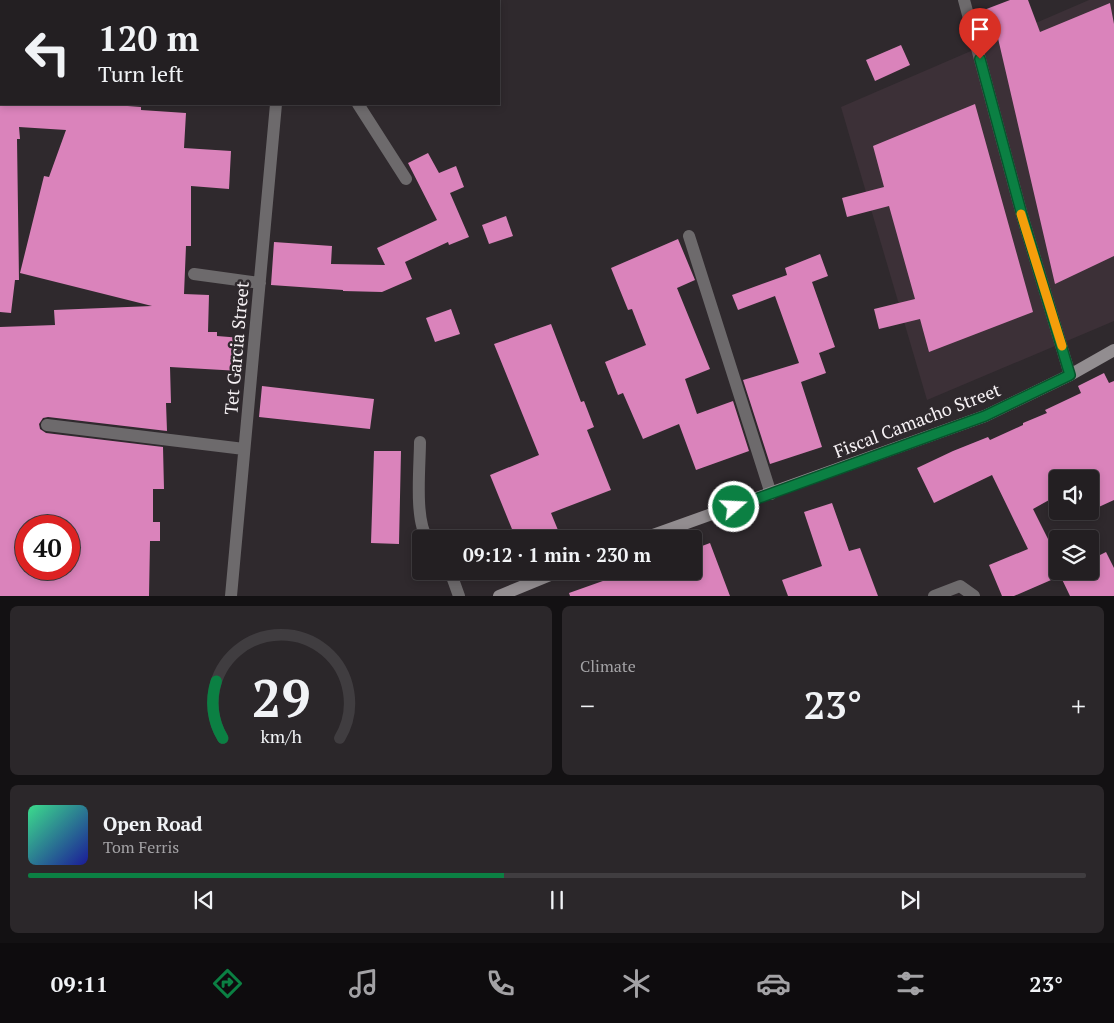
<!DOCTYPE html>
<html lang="en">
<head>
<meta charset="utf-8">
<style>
  :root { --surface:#231f22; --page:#2b272a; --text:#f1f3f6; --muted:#a3a2a5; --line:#403d40; --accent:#0b8043 }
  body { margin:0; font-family:"PT Serif",serif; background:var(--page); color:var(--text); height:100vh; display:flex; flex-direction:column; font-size:19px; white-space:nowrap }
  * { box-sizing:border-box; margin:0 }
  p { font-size:16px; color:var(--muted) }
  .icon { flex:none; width:28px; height:28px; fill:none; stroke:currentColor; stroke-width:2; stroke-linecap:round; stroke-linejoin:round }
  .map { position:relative; height:596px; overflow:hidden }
  .drawer { display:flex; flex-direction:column; gap:10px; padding:10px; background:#131113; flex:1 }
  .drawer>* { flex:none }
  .guide { position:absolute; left:0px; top:0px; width:500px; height:105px; box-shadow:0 2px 8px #0003,0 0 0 1px var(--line); background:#231f22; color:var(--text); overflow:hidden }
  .tools { position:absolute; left:1049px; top:470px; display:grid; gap:10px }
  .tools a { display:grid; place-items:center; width:50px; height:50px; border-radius:5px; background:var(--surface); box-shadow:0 2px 8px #0003,0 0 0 1px var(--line); font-size:25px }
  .speed { position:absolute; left:15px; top:515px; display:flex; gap:10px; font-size:25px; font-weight:700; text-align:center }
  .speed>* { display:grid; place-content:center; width:65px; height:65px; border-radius:50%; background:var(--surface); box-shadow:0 2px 8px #0003,0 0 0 1px var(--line); line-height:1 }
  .speed .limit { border:8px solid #d22; background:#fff; color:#111 }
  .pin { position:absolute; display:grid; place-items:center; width:42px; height:42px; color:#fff; margin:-51px -21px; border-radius:50% 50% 50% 0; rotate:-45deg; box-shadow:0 0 5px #0007 }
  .pin .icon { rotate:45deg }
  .me { position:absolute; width:55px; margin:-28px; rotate:71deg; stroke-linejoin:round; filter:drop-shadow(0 0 4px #0008) }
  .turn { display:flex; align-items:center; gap:18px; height:105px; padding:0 15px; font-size:22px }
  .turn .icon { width:65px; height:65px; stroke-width:2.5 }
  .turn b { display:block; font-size:35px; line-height:42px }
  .big { font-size:38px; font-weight:600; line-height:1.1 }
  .drawer .tile { flex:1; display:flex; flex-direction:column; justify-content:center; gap:8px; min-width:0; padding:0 18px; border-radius:8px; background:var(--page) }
  .drawer .dial { align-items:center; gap:0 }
  .dial svg { height:130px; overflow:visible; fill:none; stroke:var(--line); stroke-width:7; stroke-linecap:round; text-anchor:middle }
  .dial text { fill:var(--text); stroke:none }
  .song { display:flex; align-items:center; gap:15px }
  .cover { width:60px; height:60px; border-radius:8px; background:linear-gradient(135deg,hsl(150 70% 55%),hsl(240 70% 35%)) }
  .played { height:5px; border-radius:2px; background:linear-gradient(90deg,var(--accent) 45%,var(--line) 45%) }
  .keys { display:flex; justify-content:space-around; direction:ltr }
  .heat { display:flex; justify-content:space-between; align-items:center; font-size:28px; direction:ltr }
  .drawer .tiles { flex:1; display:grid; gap:10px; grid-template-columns:1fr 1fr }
  .tile:last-child { grid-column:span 2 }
  .trip { position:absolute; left:412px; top:530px; width:290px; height:50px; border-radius:5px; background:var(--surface); box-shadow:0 2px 8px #0003,0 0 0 1px var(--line); font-weight:600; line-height:50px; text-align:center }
  .tabs { display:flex; height:80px; justify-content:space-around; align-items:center; background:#0e0c0e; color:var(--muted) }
  .tabs .icon { width:35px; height:35px }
  .tabs .active { color:var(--accent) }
  .tabs b { font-size:22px; color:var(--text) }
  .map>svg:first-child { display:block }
  .built { fill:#3c3037 }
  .building { fill:#da83bb; fill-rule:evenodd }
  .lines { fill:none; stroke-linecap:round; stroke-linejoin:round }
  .street { stroke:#6d6a6c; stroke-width:12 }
  .secondary { stroke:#928d90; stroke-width:12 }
  .route-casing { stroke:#07532c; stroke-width:12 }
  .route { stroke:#0b8043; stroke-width:9 }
  .slow { stroke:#f59e0b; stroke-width:9 }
  .labels { text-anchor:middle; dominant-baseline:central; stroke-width:5; stroke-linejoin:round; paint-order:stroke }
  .street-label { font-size:18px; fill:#f7f2f5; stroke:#2f292d }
</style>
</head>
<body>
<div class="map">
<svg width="1114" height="596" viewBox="0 0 1114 596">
  <rect width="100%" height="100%" fill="#2f292d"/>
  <path class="built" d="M 1089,0 L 1114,0 L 1114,321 L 927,400 L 841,107 Z"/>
  <path class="building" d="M 1010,0 L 1028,0 L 1040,32 L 1110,3 L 1114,24 L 1114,256 L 1055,284 L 997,34 L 985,38 L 976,13 Z
    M 901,45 L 910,65 L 875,81 L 866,60 Z
    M 39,104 L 101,104 L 141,107 L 141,110 L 186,113 L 184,148 L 231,151 L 229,189 L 191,186 L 191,246 L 186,246 L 184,294 L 209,295 L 208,332 L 217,332 L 217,336 L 242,338 L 240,371 L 170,367 L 171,403 L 166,403 L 167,431 L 48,417 L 43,418 L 39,424 L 40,429 L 46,433 L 163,447 L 164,489 L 153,489 L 153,522 L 160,522 L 160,541 L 150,541 L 149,596 L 0,596 L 0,327 L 55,325 L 54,310 L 152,306 L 20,273 L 44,176 L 49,177 L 66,130 L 19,127 L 20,139 L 17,139 L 19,280 L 15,280 L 11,313 L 0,312 L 0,105 ZM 69,524 L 69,569 L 26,569 L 26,526 Z
    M 975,104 L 1033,312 L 929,352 L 920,319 L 879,329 L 874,309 L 915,299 L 889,206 L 847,217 L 842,198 L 884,187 L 873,146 Z
    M 428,153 L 439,173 L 456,166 L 464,187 L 450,193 L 469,237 L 449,245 L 448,242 L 405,262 L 412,279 L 382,292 L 343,291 L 343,290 L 271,285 L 274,242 L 332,246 L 331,264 L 385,265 L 377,248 L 437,220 L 408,163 Z
    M 506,216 L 513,236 L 489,244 L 482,225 Z
    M 678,239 L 695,280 L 677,288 L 710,369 L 685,379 L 697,414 L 733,401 L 749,451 L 696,470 L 679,424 L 643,439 L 623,393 L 618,395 L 605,362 L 646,345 L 632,309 L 628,310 L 611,268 Z
    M 820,254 L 828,276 L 812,282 L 835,347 L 819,353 L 826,373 L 801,382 L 822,447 L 770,464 L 743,380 L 799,363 L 775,296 L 738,310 L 732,295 L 787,275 L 785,268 Z
    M 451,309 L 460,334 L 435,342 L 426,318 Z
    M 551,324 L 581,402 L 584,401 L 594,427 L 587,430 L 611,490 L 551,513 L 560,535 L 550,539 L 516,539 L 490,475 L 539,455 L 494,344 Z
    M 1104,373 L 1109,383 L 1114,381 L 1114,500 L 1090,511 L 1090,479 L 1058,479 L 1058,495 L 1033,509 L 1048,539 L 1058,533 L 1058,577 L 1014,596 L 1002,596 L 989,565 L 1028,549 L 992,475 L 934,503 L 917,468 L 953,451 L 988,437 L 990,440 L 1023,425 L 1023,423 L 1047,413 L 1045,410 L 1081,393 L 1078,386 Z
    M 262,386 L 374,399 L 370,429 L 259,417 Z
    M 374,451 L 401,451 L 399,544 L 371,543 Z
    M 832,503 L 849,551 L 860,548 L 878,596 L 788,596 L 782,580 L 822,566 L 804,512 Z
    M 710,543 L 730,596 L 570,596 L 569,593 L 631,571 L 694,571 L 694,549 Z
    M 1106,552 L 1114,568 L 1114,596 L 1070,596 L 1058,571 L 1090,571 L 1090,560 Z"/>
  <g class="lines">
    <path class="street" d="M 293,0 L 294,1
      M 964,0 L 1022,215 L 1070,375
      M 358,104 L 406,179
      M 689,236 L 771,494
      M 194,274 L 260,283
      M 47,425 L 244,449
      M 420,442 C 420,465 414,522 428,539
      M 450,571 L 459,596
      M 231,596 L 276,104
      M 934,596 L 960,586 L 974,596"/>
    <path class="secondary" d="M 642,539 L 985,416 L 1070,375 L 1114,350
      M 499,596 L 560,571"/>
  </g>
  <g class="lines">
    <g class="route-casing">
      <path id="route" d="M 734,507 L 985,416 L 1070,375 L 1022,215 L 980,59"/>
    </g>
    <use href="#route" class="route"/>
    <path class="slow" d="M 1021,214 L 1062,346"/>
  </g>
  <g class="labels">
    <g class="street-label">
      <text transform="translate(236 348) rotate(-85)">Tet Garcia Street</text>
      <text transform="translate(917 420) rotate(-21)">Fiscal Camacho Street</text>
    </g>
  </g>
</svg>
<div class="tools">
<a><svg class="icon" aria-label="sound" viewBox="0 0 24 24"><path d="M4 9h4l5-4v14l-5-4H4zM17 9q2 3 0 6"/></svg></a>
<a><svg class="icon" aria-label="layers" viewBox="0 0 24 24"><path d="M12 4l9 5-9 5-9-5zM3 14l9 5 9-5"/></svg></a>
</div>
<div class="speed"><div class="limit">40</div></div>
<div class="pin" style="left:980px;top:59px;background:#d93025"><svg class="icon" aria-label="arrive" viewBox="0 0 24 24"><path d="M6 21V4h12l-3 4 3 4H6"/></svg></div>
<svg class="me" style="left:734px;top:507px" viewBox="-20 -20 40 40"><circle r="17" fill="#0b8043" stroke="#fff" stroke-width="3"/><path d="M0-11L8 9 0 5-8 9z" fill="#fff"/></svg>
<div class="trip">09:12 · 1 min · 230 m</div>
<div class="guide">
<div class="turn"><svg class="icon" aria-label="left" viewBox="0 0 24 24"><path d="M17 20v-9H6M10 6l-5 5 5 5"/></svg><div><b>120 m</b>Turn left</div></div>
</div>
</div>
<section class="drawer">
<div class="tiles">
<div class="tile dial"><svg viewBox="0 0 100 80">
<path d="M14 69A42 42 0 1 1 86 69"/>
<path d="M14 69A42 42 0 0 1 10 34" stroke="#0b8043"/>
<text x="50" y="56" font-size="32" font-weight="700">29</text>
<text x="50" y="72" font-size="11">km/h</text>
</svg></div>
<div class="tile"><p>Climate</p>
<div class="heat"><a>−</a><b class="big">23°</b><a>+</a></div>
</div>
<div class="tile">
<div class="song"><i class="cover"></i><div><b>Open Road</b><p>Tom Ferris</p></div></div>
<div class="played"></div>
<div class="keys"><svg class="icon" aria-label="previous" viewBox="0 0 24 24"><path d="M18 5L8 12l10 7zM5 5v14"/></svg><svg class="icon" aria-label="pause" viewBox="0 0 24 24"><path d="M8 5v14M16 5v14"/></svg><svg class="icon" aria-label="next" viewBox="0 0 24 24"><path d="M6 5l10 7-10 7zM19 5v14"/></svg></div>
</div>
</div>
</section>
<nav class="tabs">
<b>09:11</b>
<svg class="icon active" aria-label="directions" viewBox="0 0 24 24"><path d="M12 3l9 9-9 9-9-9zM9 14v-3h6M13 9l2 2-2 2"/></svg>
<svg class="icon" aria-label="music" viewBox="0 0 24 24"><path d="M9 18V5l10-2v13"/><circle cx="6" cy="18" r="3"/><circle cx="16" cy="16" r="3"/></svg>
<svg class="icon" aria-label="phone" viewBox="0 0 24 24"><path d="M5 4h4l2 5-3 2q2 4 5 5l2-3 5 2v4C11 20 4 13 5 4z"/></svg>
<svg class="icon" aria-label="climate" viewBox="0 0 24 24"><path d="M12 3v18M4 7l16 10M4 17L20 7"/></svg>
<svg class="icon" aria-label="car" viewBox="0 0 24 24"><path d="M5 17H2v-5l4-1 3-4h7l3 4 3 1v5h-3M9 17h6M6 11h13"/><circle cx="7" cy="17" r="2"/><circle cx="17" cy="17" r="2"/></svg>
<svg class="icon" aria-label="filters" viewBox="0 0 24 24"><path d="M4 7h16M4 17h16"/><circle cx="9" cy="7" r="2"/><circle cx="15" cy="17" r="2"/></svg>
<b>23°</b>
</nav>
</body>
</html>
